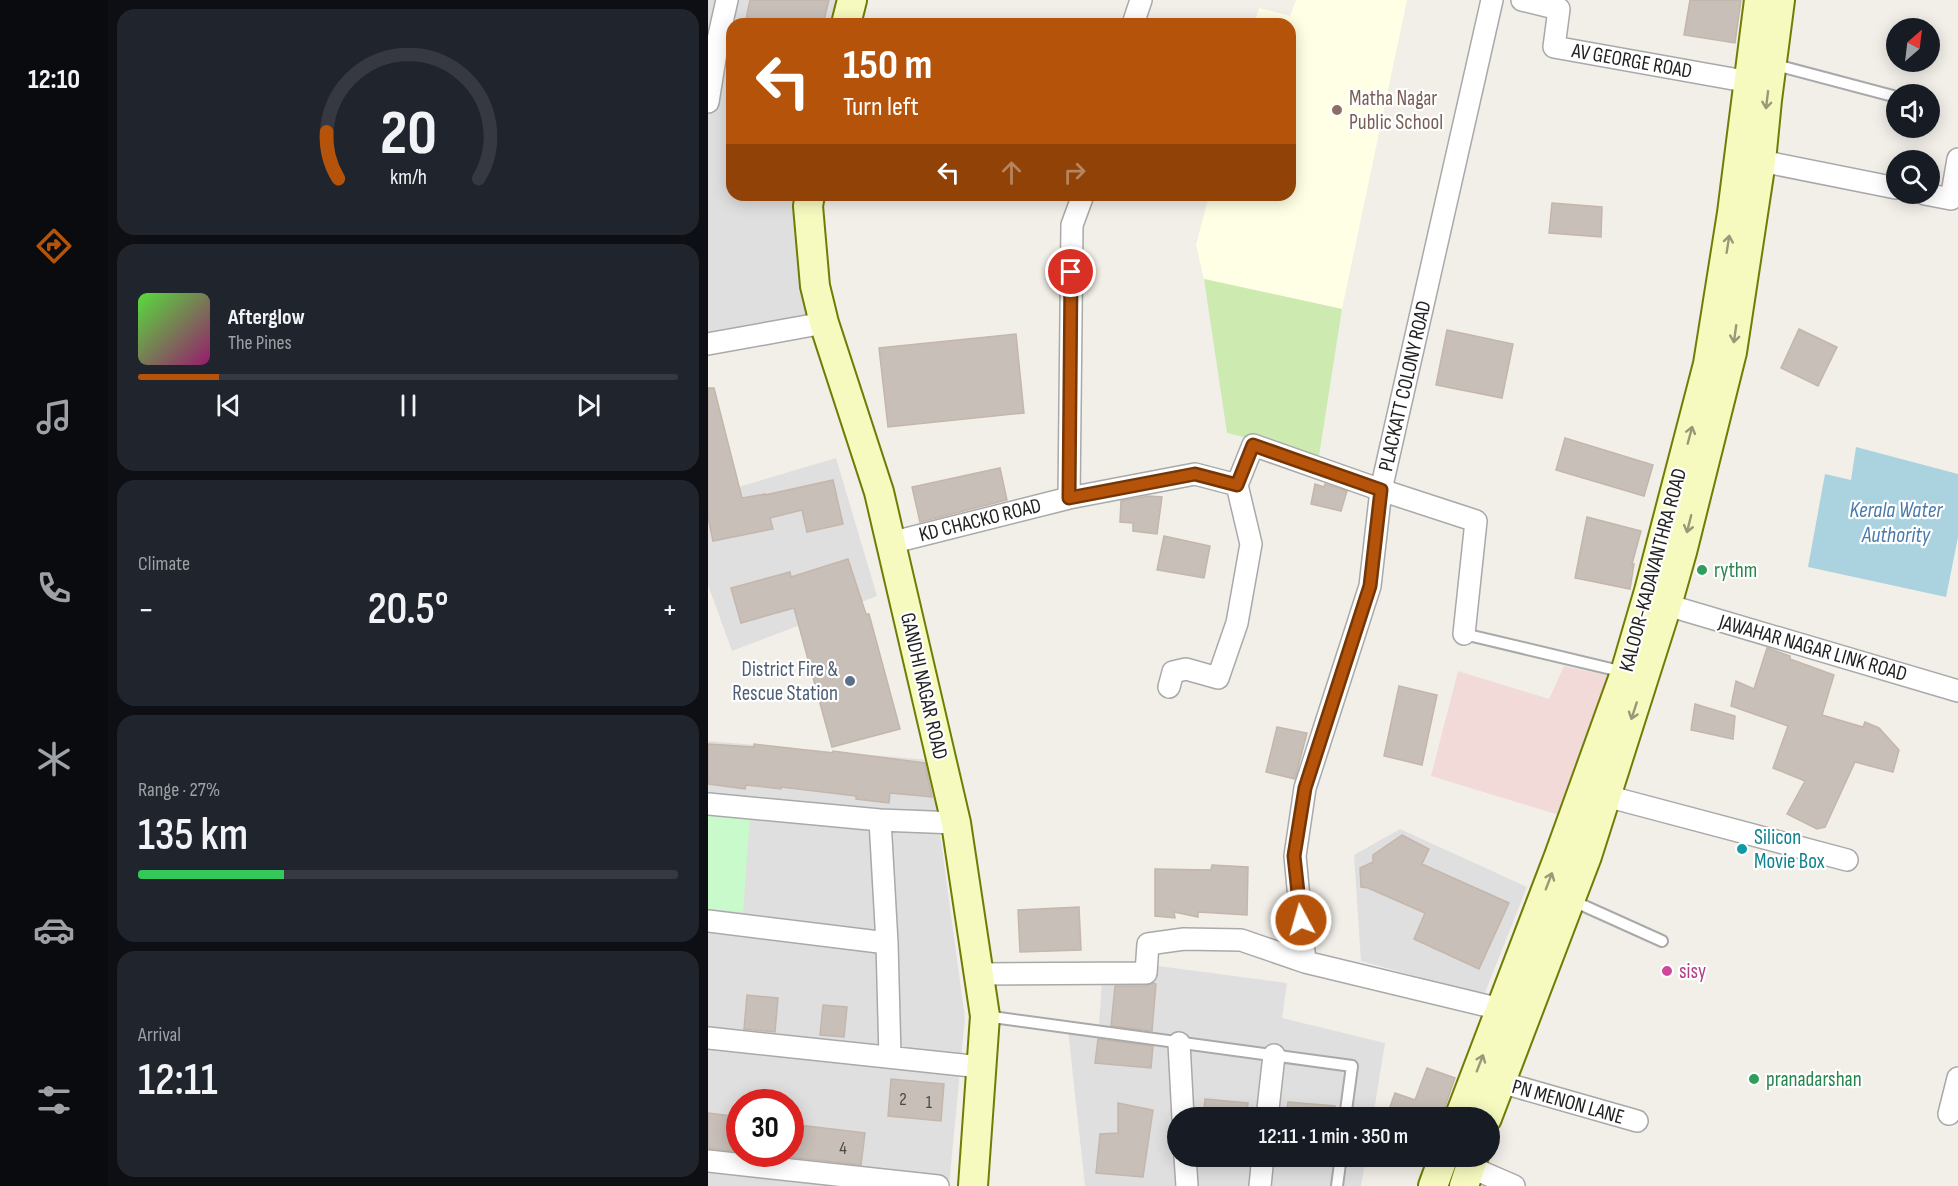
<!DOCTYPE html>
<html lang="en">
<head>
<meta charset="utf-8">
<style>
  :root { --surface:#171b24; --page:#20242c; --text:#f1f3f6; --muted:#9ea1a6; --line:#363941; --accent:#b45309 }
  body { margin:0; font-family:"Sofia Sans Condensed",sans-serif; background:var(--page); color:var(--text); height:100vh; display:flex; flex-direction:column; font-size:22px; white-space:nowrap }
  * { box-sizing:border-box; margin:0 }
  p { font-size:20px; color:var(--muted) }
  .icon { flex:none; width:33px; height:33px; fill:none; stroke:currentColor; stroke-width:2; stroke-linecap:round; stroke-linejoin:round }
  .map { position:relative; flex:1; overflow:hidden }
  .drawer { display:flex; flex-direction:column; gap:9px; padding:9px; background:#0d0f14; width:600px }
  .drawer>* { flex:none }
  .guide { position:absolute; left:18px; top:18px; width:570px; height:183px; border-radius:18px; box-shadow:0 3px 15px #0003; background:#b45309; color:#fff; overflow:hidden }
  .needle { width:39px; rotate:28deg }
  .tools { position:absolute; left:1178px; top:18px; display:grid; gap:12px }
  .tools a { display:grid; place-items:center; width:54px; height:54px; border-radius:50%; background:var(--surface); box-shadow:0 3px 15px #0003; font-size:30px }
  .speed { position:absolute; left:18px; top:1089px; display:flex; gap:12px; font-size:30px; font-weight:700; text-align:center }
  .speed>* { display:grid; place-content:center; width:78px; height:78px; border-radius:50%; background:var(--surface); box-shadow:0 3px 15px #0003; line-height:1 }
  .speed .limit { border:9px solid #d22; background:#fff; color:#111 }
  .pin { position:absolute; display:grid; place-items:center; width:51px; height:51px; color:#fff; margin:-26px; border:3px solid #fff; border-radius:50%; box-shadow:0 2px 6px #0007 }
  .me { position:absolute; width:66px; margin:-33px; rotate:354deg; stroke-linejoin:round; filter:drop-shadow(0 0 4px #0008) }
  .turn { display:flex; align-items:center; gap:21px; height:126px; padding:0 18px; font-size:27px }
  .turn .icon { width:78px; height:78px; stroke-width:2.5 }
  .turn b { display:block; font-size:42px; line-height:51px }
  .lanes { display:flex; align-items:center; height:57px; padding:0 18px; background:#0003; justify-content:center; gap:30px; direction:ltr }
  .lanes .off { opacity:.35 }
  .big { font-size:45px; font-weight:600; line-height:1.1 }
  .drawer .tile { flex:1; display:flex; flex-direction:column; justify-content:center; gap:9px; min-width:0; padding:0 21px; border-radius:18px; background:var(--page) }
  .drawer .dial { align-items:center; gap:0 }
  .dial svg { height:156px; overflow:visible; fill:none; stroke:var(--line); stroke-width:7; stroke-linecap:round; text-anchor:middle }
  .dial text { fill:var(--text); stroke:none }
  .song { display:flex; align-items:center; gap:18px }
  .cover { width:72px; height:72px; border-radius:9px; background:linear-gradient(135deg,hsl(110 70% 55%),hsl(320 70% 35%)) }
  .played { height:6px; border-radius:3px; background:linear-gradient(90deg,var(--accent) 15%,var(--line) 15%) }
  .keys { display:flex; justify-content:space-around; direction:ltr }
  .heat { display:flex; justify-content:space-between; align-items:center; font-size:33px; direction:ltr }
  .charge { height:9px; border-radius:4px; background:linear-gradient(90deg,#34c759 27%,var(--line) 0) }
  .trip { position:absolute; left:459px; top:1107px; width:333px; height:60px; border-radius:30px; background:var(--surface); box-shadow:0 3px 15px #0003; font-weight:600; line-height:60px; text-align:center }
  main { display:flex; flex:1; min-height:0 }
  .dock { display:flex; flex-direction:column; width:108px; justify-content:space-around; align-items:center; background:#090b0e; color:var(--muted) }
  .dock .icon { width:42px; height:42px }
  .dock .active { color:var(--accent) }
  .dock b { font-size:27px; color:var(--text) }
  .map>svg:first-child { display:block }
  .residential { fill:#e0dfdf; fill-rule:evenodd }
  .commercial { fill:#f2dad9 }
  .education { fill:#ffffe5 }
  .grass { fill:#cdebb0 }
  .park { fill:#c8facc }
  .water { fill:#aad3df }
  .building { fill:#c7bfb8; stroke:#c4b6ab; stroke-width:1.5 }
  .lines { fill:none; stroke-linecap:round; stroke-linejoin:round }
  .lane-casing { stroke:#a9a9a9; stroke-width:14 }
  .street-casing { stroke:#a9a9a9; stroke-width:24 }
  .secondary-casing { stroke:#707d05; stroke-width:32 }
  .lane { stroke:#fff; stroke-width:10 }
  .street { stroke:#fff; stroke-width:21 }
  .secondary { stroke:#f7fabf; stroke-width:28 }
  .oneway { stroke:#979978 }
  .route-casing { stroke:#753606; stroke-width:15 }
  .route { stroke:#b45309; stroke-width:10 }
  .education-dot { fill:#8d6e63; stroke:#fff; stroke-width:2 }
  .leisure-dot { fill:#2e9e5b; stroke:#fff; stroke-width:2 }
  .service-dot { fill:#5c6f8a; stroke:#fff; stroke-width:2 }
  .culture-dot { fill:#0f9aa8; stroke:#fff; stroke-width:2 }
  .hotel-dot { fill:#d1479c; stroke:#fff; stroke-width:2 }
  .labels { text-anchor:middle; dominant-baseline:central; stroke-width:4.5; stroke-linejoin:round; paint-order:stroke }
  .number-label { font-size:18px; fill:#4b4948 }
  .street-label { font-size:21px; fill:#222; stroke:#fff }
  .education-label { font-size:21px; fill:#785e54; stroke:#fff; text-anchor:start }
  .leisure-label { font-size:21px; fill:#27864d; stroke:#fff; text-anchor:start }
  .service-label { font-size:21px; fill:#4e5e75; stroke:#fff; text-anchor:end }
  .culture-label { font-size:21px; fill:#0d838f; stroke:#fff; text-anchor:start }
  .hotel-label { font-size:21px; fill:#b23c85; stroke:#fff; text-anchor:start }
  .water-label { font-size:22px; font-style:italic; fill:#4a7aab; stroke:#fff }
</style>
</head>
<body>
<main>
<nav class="dock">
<b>12:10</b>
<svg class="icon active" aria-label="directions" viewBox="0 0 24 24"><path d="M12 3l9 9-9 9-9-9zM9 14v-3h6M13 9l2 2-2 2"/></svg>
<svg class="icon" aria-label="music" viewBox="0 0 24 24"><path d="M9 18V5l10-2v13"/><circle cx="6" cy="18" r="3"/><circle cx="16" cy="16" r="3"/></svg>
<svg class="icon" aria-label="phone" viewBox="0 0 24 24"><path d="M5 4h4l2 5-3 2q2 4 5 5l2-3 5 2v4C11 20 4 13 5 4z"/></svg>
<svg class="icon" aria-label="climate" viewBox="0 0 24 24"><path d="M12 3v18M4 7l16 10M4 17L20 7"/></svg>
<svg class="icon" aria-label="car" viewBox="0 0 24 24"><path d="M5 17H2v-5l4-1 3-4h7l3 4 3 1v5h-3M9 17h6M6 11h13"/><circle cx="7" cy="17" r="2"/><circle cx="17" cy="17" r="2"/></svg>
<svg class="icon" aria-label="filters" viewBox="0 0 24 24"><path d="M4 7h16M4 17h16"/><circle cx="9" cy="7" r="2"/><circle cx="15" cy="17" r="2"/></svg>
</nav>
<section class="drawer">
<div class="tile dial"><svg viewBox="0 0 100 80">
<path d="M14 69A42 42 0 1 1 86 69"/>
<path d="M14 69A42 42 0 0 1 8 45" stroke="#b45309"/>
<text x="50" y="56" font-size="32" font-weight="700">20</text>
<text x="50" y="72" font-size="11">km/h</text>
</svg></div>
<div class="tile">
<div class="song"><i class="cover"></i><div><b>Afterglow</b><p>The Pines</p></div></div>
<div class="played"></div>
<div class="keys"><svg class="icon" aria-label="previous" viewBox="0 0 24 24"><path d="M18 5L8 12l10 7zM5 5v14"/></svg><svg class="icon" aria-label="pause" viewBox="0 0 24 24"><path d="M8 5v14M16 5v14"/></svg><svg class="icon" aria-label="next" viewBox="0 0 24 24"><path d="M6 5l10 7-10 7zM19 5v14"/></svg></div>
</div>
<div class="tile"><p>Climate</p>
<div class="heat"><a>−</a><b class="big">20.5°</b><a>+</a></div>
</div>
<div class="tile"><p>Range · 27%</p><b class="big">135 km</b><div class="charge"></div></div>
<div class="tile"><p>Arrival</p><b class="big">12:11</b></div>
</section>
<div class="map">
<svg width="1250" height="1186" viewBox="0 0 1250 1186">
  <rect width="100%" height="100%" fill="#f2efe9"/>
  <path class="residential" d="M 0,0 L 138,0 L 132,24 L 24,24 L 24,195 L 92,195 L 106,315 L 0,341 Z
    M 128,458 L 169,596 L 24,651 L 0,585 L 0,496 Z
    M 0,741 L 222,760 L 257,1018 L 241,1186 L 0,1186 ZM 32,1102 L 82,1102 L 82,1154 L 32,1154 Z
    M 692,829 L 819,887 L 776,995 L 653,961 L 646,855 Z
    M 450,966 L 579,983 L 574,1018 L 677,1043 L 665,1117 L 470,1118 L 470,1156 L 658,1157 L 653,1186 L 377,1186 L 359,1021 L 391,1026 L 394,978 L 443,976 Z"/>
  <path class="commercial" d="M 856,666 L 903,676 L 851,815 L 723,776 L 750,671 L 841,699 Z"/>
  <path class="education" d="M 588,0 L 699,0 L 634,309 L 496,279 L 488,245 L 501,195 L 582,195 L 582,24 L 546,24 L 551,8 L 582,16 Z"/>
  <path class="grass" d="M 496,279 L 634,309 L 611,456 L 519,433 Z"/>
  <path class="park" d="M 0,814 L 42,817 L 35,912 L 0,909 Z"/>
  <path class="water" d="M 1148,447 L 1250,474 L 1250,537 L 1238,597 L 1100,567 L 1117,474 L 1143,480 Z"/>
  <path class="building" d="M 42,0 L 121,0 L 115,24 L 37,24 Z
    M 982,0 L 1033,0 L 1027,43 L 976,35 Z
    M 844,203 L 894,207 L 893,237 L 841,233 Z
    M 1091,329 L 1129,347 L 1110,386 L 1073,368 Z
    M 739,330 L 805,344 L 794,398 L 728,385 Z
    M 308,334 L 316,413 L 180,427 L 171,348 Z
    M 0,388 L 6,388 L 34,498 L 57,494 L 57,495 L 125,480 L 135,524 L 99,532 L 94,510 L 62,518 L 65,529 L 5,541 L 0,517 Z
    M 857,438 L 945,465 L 936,496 L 848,470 Z
    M 292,468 L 299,500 L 212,522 L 204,487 Z
    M 607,484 L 616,487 L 617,484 L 639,491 L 633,511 L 603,504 Z
    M 440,496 L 454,497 L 449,534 L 425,531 L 425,523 L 412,522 L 413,501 Z
    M 879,517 L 933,531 L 924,564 L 926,564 L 922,589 L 867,578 Z
    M 456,536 L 502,546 L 496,578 L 449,570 Z
    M 140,559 L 158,614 L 161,614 L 192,729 L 124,747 L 86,608 L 33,623 L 23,588 L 82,572 L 83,577 Z
    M 1059,648 L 1082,656 L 1082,659 L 1126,675 L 1114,715 L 1155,727 L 1157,722 L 1171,728 L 1191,750 L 1185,772 L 1147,762 L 1117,827 L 1109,829 L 1079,814 L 1097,781 L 1065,768 L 1080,726 L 1023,706 L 1028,681 L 1046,689 Z
    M 691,686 L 729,695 L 714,765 L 676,756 Z
    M 987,704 L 1027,716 L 1025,739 L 983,730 Z
    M 569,727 L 599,733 L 587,779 L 558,772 Z
    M 0,744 L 46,747 L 46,744 L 125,753 L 125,751 L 217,763 L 224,797 L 182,793 L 181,803 L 148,799 L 148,796 L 73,787 L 73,789 L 38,785 L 37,789 L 0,784 Z
    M 694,835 L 721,849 L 714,864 L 801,903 L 771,969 L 706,939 L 717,913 L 660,888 L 653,887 L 652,868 L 665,862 L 665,855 Z
    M 504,865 L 540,867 L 539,915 L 490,912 L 490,917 L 466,912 L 467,918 L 447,916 L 447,869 L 503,870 Z
    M 371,907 L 373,950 L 312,952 L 310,910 Z
    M 445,983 L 448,984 L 444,1031 L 403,1026 L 407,986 L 438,986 Z
    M 39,995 L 70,998 L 67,1032 L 36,1029 Z
    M 115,1005 L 139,1007 L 136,1037 L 112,1035 Z
    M 390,1039 L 445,1046 L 443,1068 L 387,1063 Z
    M 719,1068 L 747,1078 L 733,1118 L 678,1118 L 687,1093 L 707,1100 Z
    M 183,1079 L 236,1084 L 233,1121 L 180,1116 Z
    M 497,1099 L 540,1103 L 538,1118 L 495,1118 Z
    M 580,1102 L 627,1106 L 626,1118 L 578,1118 Z
    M 410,1103 L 445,1110 L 435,1177 L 388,1173 L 392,1134 L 410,1133 Z
    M 0,1113 L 32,1117 L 32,1152 L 0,1148 Z
    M 82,1124 L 157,1133 L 153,1165 L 82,1157 Z"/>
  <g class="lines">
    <g class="lane-casing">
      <path id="lane" d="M 1064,64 L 1185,96
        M 756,634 L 916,672
        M 863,900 L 954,941
        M 277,1016 L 644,1066 L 637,1118
        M 629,1186 L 633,1156"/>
    </g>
    <g class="street-casing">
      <path id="street" d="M 814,0 L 851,9 L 846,47 L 1042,82
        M 425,24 L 433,0
        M 0,102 L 10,40 L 19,0
        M 1053,161 L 1188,188
        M 1217,194 L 1243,199 L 1250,159
        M 0,344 L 116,323
        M 529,485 L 545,445 L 673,490 L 768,521 L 756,634
        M 361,498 L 364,225 L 375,195
        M 182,543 L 361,498 L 487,474 L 529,485 L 543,544 L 529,623 L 510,678 L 478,669 L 465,672 L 461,687
        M 959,605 L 1250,691
        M 898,796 L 1139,860
        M 0,804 L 172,820 L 248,823
        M 172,820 L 179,943 L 182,1057
        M 0,921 L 179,943
        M 597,962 L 587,856 L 597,788 L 662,586 L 673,490 L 784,0
        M 271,974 L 438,973 L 440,944 L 476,939 L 533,940 L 597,962 L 792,1009
        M 0,1038 L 273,1067
        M 471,1043 L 475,1118
        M 792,1082 L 929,1121
        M 1241,1114 L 1250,1078
        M 559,1118 L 566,1055
        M 477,1156 L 479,1186
        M 0,1161 L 230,1186
        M 762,1167 L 806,1186
        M 552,1186 L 555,1156"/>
    </g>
    <g class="secondary-casing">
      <path id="secondary" d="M 138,24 L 144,0
        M 102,195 L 100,206 L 107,286 L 116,323 L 171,492 L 248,823 L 277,1016 L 265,1186
        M 751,1118 L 851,856 L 917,673 L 941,591 L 1000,364 L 1024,213 L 1051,0
        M 779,1118 L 879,856 L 959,605 L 974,552 L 1024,352 L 1053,161 L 1059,100 L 1072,0
        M 725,1186 L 736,1156
        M 756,1186 L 766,1156"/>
    </g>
    <use href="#lane" class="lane"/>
    <use href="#street" class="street"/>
    <use href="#secondary" class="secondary"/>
  </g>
  <defs><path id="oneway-shaft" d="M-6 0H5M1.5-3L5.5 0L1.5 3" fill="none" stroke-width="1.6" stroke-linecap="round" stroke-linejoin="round" transform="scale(1.5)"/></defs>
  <g class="oneway">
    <use href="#oneway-shaft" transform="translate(1059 100) rotate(97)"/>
    <use href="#oneway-shaft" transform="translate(1020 244) rotate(-81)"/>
    <use href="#oneway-shaft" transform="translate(1027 334) rotate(98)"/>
    <use href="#oneway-shaft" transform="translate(982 435) rotate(-75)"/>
    <use href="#oneway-shaft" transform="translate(981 524) rotate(104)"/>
    <use href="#oneway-shaft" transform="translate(926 711) rotate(108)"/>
    <use href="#oneway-shaft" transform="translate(841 881) rotate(-69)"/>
    <use href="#oneway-shaft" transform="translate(772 1063) rotate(-69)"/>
  </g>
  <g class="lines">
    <g class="route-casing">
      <path id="route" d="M 363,272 L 361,498 L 487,474 L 529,485 L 545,445 L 673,490 L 662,586 L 597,788 L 586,856 L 593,920"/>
    </g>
    <use href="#route" class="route"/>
  </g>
  <circle class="education-dot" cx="629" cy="110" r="6"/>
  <g class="leisure-dot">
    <circle cx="994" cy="570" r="6"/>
    <circle cx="1046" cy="1079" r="6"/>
  </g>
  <circle class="service-dot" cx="142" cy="681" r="6"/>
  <circle class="culture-dot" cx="1034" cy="849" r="6"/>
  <circle class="hotel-dot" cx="959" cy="971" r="6"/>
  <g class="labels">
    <g class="number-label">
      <text x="195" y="1099">2</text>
      <text x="221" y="1102">1</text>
      <text x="135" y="1148">4</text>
    </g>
    <g class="street-label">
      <text transform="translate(924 61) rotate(10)">AV GEORGE ROAD</text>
      <text transform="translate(697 386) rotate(-77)">PLACKATT COLONY ROAD</text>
      <text transform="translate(272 520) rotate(-14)">KD CHACKO ROAD</text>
      <text transform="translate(945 570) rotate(-75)">KALOOR-KADAVANTHRA ROAD</text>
      <text transform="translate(1105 648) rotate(16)">JAWAHAR NAGAR LINK ROAD</text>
      <text transform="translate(216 686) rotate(77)">GANDHI NAGAR ROAD</text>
      <text transform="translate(860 1102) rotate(16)">PN MENON LANE</text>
    </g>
    <g class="education-label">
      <text x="641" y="98">Matha Nagar<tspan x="641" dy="24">Public School</tspan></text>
    </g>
    <g class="leisure-label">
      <text x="1006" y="570">rythm</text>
      <text x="1058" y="1079">pranadarshan</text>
    </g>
    <g class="service-label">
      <text x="130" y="669">District Fire &amp;<tspan x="130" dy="24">Rescue Station</tspan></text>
    </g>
    <g class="culture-label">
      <text x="1046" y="837">Silicon<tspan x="1046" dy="24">Movie Box</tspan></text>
    </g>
    <g class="hotel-label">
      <text x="971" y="971">sisy</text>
    </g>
    <g class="water-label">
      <text x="1188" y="510">Kerala Water<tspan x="1188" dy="25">Authority</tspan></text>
    </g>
  </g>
</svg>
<div class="tools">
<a><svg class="needle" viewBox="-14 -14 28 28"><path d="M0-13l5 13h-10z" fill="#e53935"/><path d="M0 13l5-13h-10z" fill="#9ea1a6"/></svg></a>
<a><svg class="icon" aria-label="sound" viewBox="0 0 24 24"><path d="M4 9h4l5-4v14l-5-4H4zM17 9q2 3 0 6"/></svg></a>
<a><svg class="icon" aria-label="search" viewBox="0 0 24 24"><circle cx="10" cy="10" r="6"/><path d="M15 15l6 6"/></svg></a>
</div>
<div class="speed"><div class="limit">30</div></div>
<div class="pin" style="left:363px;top:272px;background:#d93025"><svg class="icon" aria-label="arrive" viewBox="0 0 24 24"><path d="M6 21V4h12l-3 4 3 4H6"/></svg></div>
<svg class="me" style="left:593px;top:920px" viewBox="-20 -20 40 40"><circle r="17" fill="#b45309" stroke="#fff" stroke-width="3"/><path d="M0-11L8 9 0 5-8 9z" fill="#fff"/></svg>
<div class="trip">12:11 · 1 min · 350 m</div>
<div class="guide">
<div class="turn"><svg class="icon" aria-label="left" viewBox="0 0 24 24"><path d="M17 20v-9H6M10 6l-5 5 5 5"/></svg><div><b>150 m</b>Turn left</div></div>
<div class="lanes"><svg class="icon" aria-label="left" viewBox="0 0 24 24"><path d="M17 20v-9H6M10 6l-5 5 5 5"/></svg><svg class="icon off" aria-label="ahead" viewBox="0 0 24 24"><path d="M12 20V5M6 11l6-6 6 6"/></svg><svg class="icon off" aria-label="right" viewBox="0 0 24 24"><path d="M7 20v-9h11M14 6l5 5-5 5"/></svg></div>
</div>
</div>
</main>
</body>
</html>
